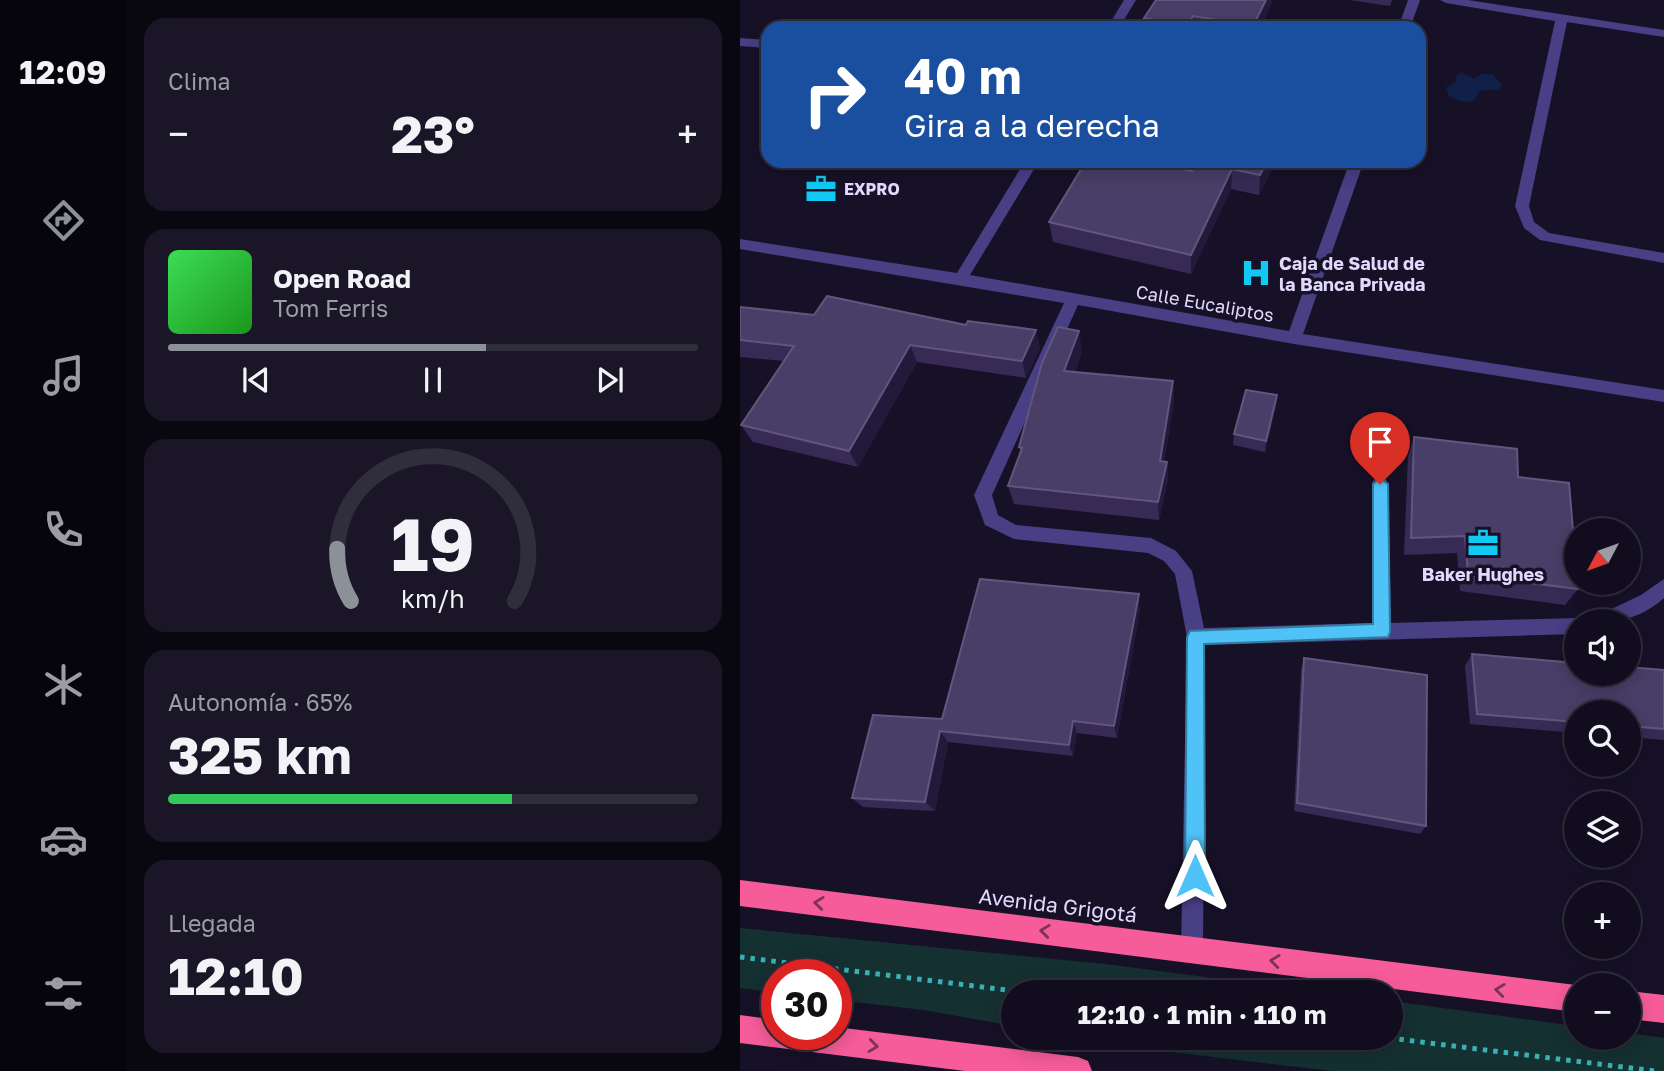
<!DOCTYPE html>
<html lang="es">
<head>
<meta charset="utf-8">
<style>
  :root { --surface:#110d1e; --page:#1a1627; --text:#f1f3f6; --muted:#9c9ca4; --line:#302d3c; --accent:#8c9099 }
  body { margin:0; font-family:"Golos Text",sans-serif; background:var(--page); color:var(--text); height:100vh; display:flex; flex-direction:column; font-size:26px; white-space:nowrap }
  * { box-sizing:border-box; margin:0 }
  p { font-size:23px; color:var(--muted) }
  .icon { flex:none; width:38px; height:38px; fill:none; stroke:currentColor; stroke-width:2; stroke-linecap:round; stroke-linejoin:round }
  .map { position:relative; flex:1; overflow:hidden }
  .side { display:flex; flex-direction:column; gap:18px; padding:18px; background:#090710; width:614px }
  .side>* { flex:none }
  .hud { position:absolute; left:21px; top:21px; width:665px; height:147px; border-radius:21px; box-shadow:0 4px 18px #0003,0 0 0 2px var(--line); background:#1a4fa0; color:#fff; overflow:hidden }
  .needle { width:46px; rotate:229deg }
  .tools { position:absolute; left:824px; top:518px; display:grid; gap:14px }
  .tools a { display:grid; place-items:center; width:77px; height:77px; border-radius:50%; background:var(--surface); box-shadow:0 4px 18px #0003,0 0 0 2px var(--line); font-size:35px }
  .speed { position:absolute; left:21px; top:959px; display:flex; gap:14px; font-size:35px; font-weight:700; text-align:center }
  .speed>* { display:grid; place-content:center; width:91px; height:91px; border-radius:50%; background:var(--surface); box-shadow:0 4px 18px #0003,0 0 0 2px var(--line); line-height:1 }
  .speed .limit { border:10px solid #d22; background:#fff; color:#111 }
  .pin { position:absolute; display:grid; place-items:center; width:60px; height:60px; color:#fff; margin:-72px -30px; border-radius:50% 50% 50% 0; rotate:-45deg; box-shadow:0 0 7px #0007 }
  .pin .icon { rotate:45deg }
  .me { position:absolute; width:77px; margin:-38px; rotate:0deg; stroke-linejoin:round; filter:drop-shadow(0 0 5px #0008) }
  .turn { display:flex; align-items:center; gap:24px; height:147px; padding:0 28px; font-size:32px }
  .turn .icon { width:91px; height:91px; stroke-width:2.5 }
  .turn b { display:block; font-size:49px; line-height:60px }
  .big { font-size:52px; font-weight:700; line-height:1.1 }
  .side .tile { flex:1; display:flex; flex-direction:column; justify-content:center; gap:10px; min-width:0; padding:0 24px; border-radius:21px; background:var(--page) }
  .side .dial { align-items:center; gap:0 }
  .dial svg { height:182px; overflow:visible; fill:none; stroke:var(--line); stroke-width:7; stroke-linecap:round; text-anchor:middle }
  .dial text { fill:var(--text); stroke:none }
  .song { display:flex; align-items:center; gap:21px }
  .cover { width:84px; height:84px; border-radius:10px; background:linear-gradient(135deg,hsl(130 70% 55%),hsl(120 70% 35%)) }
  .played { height:7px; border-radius:4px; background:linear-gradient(90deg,var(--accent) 60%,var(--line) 60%) }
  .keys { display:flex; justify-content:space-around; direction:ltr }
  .heat { display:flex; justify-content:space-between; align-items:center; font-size:38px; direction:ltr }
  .charge { height:10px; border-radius:5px; background:linear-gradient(90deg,#34c759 65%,var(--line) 0) }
  .trip { position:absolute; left:261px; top:980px; width:402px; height:70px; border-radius:35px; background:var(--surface); box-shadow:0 4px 18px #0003,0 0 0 2px var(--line); font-weight:700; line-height:70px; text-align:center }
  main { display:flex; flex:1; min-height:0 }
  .dock { display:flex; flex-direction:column; width:126px; justify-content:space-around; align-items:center; background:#07050c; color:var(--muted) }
  .dock .icon { width:49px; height:49px }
  .dock .active { color:var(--accent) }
  .dock b { font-size:32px; color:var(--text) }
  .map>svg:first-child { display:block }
  .green { fill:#153031 }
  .water { fill:#102049 }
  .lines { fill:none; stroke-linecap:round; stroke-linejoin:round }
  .path { stroke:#37b1b4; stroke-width:5; stroke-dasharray:4.5 6; stroke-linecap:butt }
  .minor { fill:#483f84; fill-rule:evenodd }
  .highway { fill:#f65c99; fill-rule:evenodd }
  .wall { fill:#372b55 }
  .shaded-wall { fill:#22193b }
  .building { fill:#493e67; stroke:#61567e; stroke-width:2 }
  .oneway { stroke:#7b335b }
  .route { fill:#4fc3f7; stroke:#337fa1; stroke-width:2 }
  .labels { text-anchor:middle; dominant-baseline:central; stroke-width:7; stroke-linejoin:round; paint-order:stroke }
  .far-poi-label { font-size:16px; font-weight:bold; fill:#e1dafd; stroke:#171128; text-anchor:start }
  .poi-label { font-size:18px; font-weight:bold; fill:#e1dafd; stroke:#171128; text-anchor:start }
  .street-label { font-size:18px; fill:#e1dafd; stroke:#171128 }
  .near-street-label { font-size:21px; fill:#e1dafd; stroke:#171128 }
</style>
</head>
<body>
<main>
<nav class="dock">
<b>12:09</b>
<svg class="icon active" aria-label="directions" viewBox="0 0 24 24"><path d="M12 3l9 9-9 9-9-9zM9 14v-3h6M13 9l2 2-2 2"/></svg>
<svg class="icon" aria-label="music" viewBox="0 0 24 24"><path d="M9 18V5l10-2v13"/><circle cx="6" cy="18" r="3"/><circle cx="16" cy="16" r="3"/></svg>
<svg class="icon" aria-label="phone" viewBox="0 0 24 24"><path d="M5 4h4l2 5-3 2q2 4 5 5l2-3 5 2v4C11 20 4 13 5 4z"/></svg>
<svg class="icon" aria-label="climate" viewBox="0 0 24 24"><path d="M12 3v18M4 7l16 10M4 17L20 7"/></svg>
<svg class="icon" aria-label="car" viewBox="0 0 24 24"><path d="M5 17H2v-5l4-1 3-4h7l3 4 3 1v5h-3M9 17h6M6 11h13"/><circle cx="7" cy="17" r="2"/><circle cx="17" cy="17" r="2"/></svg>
<svg class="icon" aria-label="filters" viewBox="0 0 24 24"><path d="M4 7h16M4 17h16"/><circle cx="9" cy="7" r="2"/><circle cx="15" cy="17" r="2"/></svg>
</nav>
<section class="side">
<div class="tile"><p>Clima</p>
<div class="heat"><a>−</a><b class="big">23°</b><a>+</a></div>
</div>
<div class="tile">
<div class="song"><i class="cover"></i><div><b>Open Road</b><p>Tom Ferris</p></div></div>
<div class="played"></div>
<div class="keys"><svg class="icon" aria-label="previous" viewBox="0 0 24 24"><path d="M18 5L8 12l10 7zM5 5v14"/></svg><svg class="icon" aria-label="pause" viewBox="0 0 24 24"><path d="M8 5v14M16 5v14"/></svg><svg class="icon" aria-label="next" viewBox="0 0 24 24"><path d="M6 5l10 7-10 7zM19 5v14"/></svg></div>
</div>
<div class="tile dial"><svg viewBox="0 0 100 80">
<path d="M14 69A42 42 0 1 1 86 69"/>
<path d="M14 69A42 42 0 0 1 8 46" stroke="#8c9099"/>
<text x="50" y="56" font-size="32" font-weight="700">19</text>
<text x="50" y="72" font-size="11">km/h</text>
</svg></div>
<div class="tile"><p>Autonomía · 65%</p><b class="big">325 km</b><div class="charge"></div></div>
<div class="tile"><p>Llegada</p><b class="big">12:10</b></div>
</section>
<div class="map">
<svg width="924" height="1071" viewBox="0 0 924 1071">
  <rect width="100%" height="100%" fill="#171128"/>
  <path class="green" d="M 0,928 L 365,964 L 582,992 L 273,992 L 273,1026 L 184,1010 L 96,1000 L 96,975 L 37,975 L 37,993 L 0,988 Z
    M 651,1001 L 836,1026 L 836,1038 L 889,1038 L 889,1033 L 924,1038 L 924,1071 L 592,1071 L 406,1049 L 341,1038 L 651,1038 Z"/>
  <path class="water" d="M 721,72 L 734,79 L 741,74 L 752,74 L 762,84 L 759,89 L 739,91 L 738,95 L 731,102 L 719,101 L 709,96 L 706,88 L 717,81 L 716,76 Z"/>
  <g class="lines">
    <path class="path" d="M 0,957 L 283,992
      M 649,1038 L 915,1071"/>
    <path class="minor" d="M 384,0 L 396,0 L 379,28 L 367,28 Z
      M 668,0 L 680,0 L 670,28 L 658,28 Z
      M 700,0 L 728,0 L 924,30 L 924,37 L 827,22 L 789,206 L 794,222 L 809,233 L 924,253 L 924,263 L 800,240 L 784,228 L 775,206 L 815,21 L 706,3 Z
      M 0,38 L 28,40 L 28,48 L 0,46 Z
      M 285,161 L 299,161 L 230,275 L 549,331 L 610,161 L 624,161 L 563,334 L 924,390 L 924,402 L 554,344 L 338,305 L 252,495 L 258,515 L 276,525 L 411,538 L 436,551 L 452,571 L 464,628 L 633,623 L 632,484 L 634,479 L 646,479 L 648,484 L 651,623 L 836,618 L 843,621 L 836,621 L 836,634 L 465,645 L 463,950 L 460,958 L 452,961 L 444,958 L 441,950 L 447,637 L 435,574 L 424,561 L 408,553 L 274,539 L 245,525 L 234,495 L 324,303 L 0,249 L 0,239 L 217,273 Z
      M 924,579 L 924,598 C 902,617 885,621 857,621 L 859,615 L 901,595 Z"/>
    <path class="highway" d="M 0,880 L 836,985 L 836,1012 L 0,906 Z
      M 889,991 L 924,995 L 924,1023 L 889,1019 Z
      M 0,1015 L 37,1020 L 37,1034 L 96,1034 L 96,1027 L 338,1057 L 348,1061 L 352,1071 L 225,1071 L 0,1043 Z"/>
  </g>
  <path class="wall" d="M 533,0 L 520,28 L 405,28 L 404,18 Z
    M 609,0 L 652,0 L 650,6 Z
    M 346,161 L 407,161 L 452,171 L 456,161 L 536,161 L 519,195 L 491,189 L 451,274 L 313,242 L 309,222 Z
    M 0,307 L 74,315 L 296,330 L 300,348 L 286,378 L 177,362 L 118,467 L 13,442 L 1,425 L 44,361 L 0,357 Z
    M 342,351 L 335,372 L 433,381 L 434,401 L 424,461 L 427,462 L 428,480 L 419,520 L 274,504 L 268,486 L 281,453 L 279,447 Z
    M 537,395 L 536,406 L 525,452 L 493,445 L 494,434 Z
    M 674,437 L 778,477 L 838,589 L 825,605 L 720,591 L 717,553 L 664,555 L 668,456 Z
    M 400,609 L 377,738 L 337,733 L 333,756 L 208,742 L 195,811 L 123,807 L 112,798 L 202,719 Z
    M 732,654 L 924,670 L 924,740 L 889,737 L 889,712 L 836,712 L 836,733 L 730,724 L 725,666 Z
    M 564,658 L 686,826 L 680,834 L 554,811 L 561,670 Z"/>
  <path class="shaded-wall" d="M 526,0 L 533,0 L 520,28 L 513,28 Z
    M 453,16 L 453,28 L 447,28 L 447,26 Z
    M 527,161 L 536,161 L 519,195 L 520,175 Z
    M 492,169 L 491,189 L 451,274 L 451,255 Z
    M 296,330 L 300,348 L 286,378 L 282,361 Z
    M 339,331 L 342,351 L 328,391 L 324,371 Z
    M 170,345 L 177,362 L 118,467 L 109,451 Z
    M 433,381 L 434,401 L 421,479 L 420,461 Z
    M 537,395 L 536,406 L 525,452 L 526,441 Z
    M 427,462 L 428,480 L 419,520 L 418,502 Z
    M 399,594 L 400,609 L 377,738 L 374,726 Z
    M 333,721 L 337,733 L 333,756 L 329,745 Z
    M 200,731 L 208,742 L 195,811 L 185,802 Z"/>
  <path class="building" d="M 416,0 L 526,0 L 513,26 L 453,16 L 447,26 L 443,25 L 441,28 L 410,28 L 414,20 L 404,18 Z
    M 346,161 L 405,161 L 452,171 L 456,161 L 527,161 L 520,175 L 492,169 L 451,255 L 309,222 Z
    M 87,296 L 226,325 L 228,321 L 296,330 L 282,361 L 170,345 L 109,451 L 1,425 L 54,346 L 0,340 L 0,307 L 74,315 Z
    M 318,327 L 339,331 L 324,371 L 433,381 L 420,461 L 427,462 L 418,502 L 268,486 L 282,448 L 279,447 L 302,363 Z
    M 506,390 L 537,395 L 526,441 L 494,434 Z
    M 674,437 L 777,449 L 778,477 L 829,483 L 838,589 L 728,575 L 725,536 L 671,538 Z
    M 240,579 L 399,594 L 374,726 L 333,721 L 329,745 L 200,731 L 185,802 L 112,798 L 133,715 L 202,719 Z
    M 732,654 L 836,663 L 836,674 L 889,674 L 889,667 L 924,670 L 924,729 L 889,726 L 889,712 L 836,712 L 836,722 L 737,714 Z
    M 564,658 L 687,675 L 686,826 L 557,803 Z"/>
  <defs><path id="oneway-chevron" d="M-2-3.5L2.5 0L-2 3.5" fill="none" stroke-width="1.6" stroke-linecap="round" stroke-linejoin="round" transform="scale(1.75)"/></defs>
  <g class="oneway">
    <use href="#oneway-chevron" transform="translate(79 903) rotate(-173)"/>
    <use href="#oneway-chevron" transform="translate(305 931) rotate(-173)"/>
    <use href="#oneway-chevron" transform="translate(535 961) rotate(-173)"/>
    <use href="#oneway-chevron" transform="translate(760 990) rotate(-173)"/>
    <use href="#oneway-chevron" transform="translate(133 1046) rotate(7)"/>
  </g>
  <path class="route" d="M 640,478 L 648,484 L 650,632 L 648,637 L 464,644 L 465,876 L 462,883 L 455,886 L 448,883 L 445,876 L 447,637 L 450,631 L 633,624 L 633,484 Z"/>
  <defs>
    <g id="office-bare" transform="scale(2.415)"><path d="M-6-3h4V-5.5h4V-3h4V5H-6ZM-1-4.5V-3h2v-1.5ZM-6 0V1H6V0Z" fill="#11c9f2" stroke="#171128" stroke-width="2.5" paint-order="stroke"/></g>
    <g id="hospital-bare" transform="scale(2.415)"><path d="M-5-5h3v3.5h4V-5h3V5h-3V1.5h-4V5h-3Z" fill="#11c9f2" stroke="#171128" stroke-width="2.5" paint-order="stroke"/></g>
  </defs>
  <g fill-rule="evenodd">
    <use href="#office-bare" x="81" y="189"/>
    <use href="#hospital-bare" x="516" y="273"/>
    <use href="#office-bare" x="743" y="543"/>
  </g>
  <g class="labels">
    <g class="far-poi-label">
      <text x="104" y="189">EXPRO</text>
    </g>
    <g class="poi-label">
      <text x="539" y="263">Caja de Salud de<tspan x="539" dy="21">la Banca Privada</tspan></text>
      <text x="743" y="574" text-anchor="middle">Baker Hughes</text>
    </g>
    <g class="street-label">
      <text transform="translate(465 303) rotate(10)">Calle Eucaliptos</text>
    </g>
    <g class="near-street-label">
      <text transform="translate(318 905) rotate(7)">Avenida Grigotá</text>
    </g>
  </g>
</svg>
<div class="tools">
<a><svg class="needle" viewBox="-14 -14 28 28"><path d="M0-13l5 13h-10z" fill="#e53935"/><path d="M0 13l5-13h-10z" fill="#9c9ca4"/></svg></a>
<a><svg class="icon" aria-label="sound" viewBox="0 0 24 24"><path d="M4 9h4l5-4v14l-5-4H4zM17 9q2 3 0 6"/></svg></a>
<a><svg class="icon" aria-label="search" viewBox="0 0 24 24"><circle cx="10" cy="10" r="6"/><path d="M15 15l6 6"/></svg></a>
<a><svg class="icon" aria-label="layers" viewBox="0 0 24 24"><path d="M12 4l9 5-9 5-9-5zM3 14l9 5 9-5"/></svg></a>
<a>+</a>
<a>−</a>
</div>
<div class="speed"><div class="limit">30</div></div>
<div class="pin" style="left:640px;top:484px;background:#d93025"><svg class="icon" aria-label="arrive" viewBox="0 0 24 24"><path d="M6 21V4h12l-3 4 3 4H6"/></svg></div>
<svg class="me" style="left:455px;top:876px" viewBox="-20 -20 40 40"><path d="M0-17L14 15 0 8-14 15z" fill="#4fc3f7" stroke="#fff" stroke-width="4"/></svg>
<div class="trip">12:10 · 1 min · 110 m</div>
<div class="hud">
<div class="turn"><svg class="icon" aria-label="right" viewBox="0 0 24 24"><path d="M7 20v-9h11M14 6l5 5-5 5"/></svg><div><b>40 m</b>Gira a la derecha</div></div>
</div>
</div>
</main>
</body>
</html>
